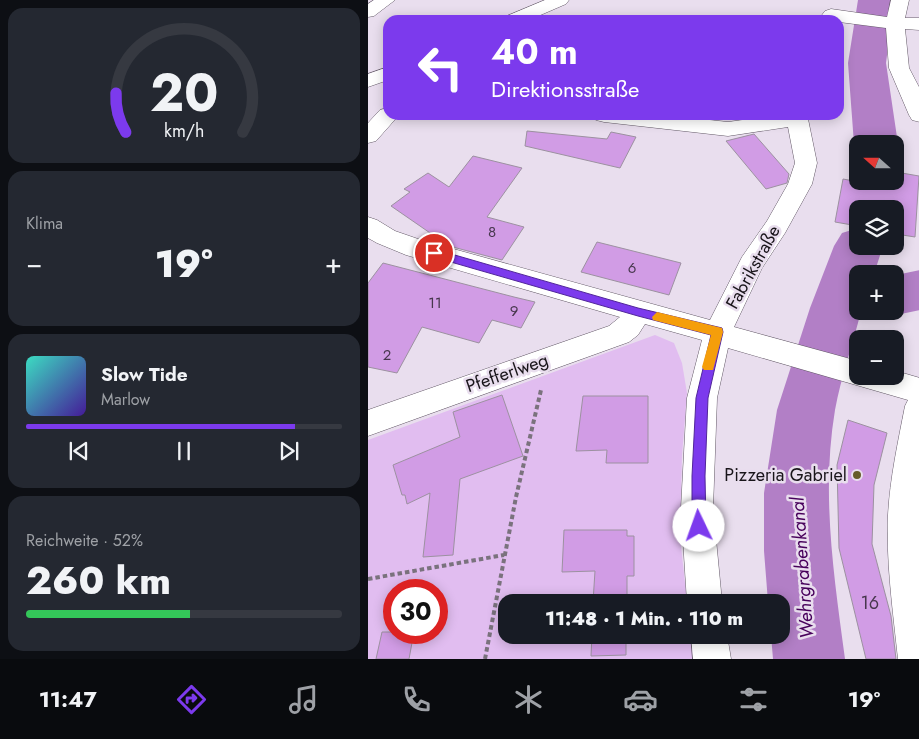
<!DOCTYPE html>
<html lang="de">
<head>
<meta charset="utf-8">
<style>
  :root { --surface:#171b24; --page:#242831; --text:#f1f3f6; --muted:#9ea1a6; --line:#363941; --accent:#7c3aed }
  body { margin:0; font-family:Jost,sans-serif; background:var(--page); color:var(--text); height:100vh; display:flex; flex-direction:column; font-size:19px; white-space:nowrap }
  * { box-sizing:border-box; margin:0 }
  p { font-size:16px; color:var(--muted) }
  .icon { flex:none; width:28px; height:28px; fill:none; stroke:currentColor; stroke-width:2; stroke-linecap:round; stroke-linejoin:round }
  .map { position:relative; flex:1; overflow:hidden }
  .sheet { display:flex; flex-direction:column; gap:8px; padding:8px; background:#0d0f14; width:368px }
  .sheet>* { flex:none }
  .guide { position:absolute; left:15px; top:15px; width:461px; height:105px; border-radius:15px; box-shadow:0 2px 12px #0003; background:#7c3aed; color:#fff; overflow:hidden }
  .needle { width:32px; rotate:291deg }
  .controls { position:absolute; left:481px; top:135px; display:grid; gap:10px }
  .controls a { display:grid; place-items:center; width:55px; height:55px; border-radius:10px; background:var(--surface); box-shadow:0 2px 12px #0003; font-size:25px }
  .speed { position:absolute; left:15px; top:579px; display:flex; gap:10px; font-size:25px; font-weight:700; text-align:center }
  .speed>* { display:grid; place-content:center; width:65px; height:65px; border-radius:50%; background:var(--surface); box-shadow:0 2px 12px #0003; line-height:1 }
  .speed .limit { border:8px solid #d22; background:#fff; color:#111 }
  .pin { position:absolute; display:grid; place-items:center; width:42px; height:42px; color:#fff; margin:-21px; border:2px solid #fff; border-radius:50%; box-shadow:0 1px 5px #0007 }
  .me { position:absolute; width:55px; margin:-28px; rotate:357deg; stroke-linejoin:round; filter:drop-shadow(0 0 4px #0008) }
  .turn { display:flex; align-items:center; gap:18px; height:105px; padding:0 25px; font-size:22px }
  .turn .icon { width:65px; height:65px; stroke-width:2.5 }
  .turn b { display:block; font-size:35px; line-height:42px }
  .big { font-size:38px; font-weight:800; line-height:1.1 }
  .sheet .widget { flex:1; display:flex; flex-direction:column; justify-content:center; gap:8px; min-width:0; padding:0 18px; border-radius:15px; background:var(--page) }
  .sheet .dial { align-items:center; gap:0 }
  .dial svg { height:130px; overflow:visible; fill:none; stroke:var(--line); stroke-width:7; stroke-linecap:round; text-anchor:middle }
  .dial text { fill:var(--text); stroke:none }
  .song { display:flex; align-items:center; gap:15px }
  .cover { width:60px; height:60px; border-radius:8px; background:linear-gradient(135deg,hsl(170 70% 55%),hsl(260 70% 35%)) }
  .played { height:5px; border-radius:2px; background:linear-gradient(90deg,var(--accent) 85%,var(--line) 85%) }
  .keys { display:flex; justify-content:space-around; direction:ltr }
  .heat { display:flex; justify-content:space-between; align-items:center; font-size:28px; direction:ltr }
  .charge { height:8px; border-radius:4px; background:linear-gradient(90deg,#34c759 52%,var(--line) 0) }
  .trip { position:absolute; left:130px; top:594px; width:292px; height:50px; border-radius:15px; background:var(--surface); box-shadow:0 2px 12px #0003; font-weight:800; line-height:50px; text-align:center }
  .tab-bar { display:flex; height:80px; justify-content:space-around; align-items:center; background:#090b0e; color:var(--muted) }
  .tab-bar .icon { width:35px; height:35px }
  .tab-bar .selected { color:var(--accent) }
  .tab-bar b { font-size:22px; color:var(--text) }
  main { display:flex; flex:1; min-height:0 }
  .map>svg:first-child { display:block }
  .green { fill:#e1bdf0; fill-rule:evenodd }
  .lines { fill:none; stroke-linecap:round; stroke-linejoin:round }
  .river { fill:#b27fc6; fill-rule:evenodd }
  .building { fill:#d19ce5; stroke:#9c91a0 }
  .minor-casing { stroke:#635967; stroke-width:1 }
  .path { stroke:#7a727d; stroke-width:4; stroke-dasharray:4.5 3; stroke-linecap:butt }
  .minor { fill:#fff; fill-rule:evenodd }
  .route { fill:#7c3aed; stroke:#51269a }
  .slow { fill:#f59e0b }
  .poi-dot { fill:#665c29; stroke:#e9deee; stroke-width:2 }
  .labels { text-anchor:middle; dominant-baseline:central; stroke-width:5; stroke-linejoin:round; paint-order:stroke }
  .number-label { font-size:15px; fill:#47374d }
  .street-label { font-size:18px; fill:#19151a; stroke:#e9deee }
  .poi-label { font-size:18px; fill:#19151a; stroke:#e9deee; text-anchor:end }
  .near-number-label { font-size:18px; fill:#47374d }
  .water-label { font-size:19px; font-style:italic; fill:#47005b; stroke:#e9deee }
</style>
</head>
<body>
<main>
<section class="sheet">
<div class="widget dial"><svg viewBox="0 0 100 80">
<path d="M14 69A42 42 0 1 1 86 69"/>
<path d="M14 69A42 42 0 0 1 8 45" stroke="#7c3aed"/>
<text x="50" y="56" font-size="32" font-weight="700">20</text>
<text x="50" y="72" font-size="11">km/h</text>
</svg></div>
<div class="widget"><p>Klima</p>
<div class="heat"><a>−</a><b class="big">19°</b><a>+</a></div>
</div>
<div class="widget">
<div class="song"><i class="cover"></i><div><b>Slow Tide</b><p>Marlow</p></div></div>
<div class="played"></div>
<div class="keys"><svg class="icon" aria-label="previous" viewBox="0 0 24 24"><path d="M18 5L8 12l10 7zM5 5v14"/></svg><svg class="icon" aria-label="pause" viewBox="0 0 24 24"><path d="M8 5v14M16 5v14"/></svg><svg class="icon" aria-label="next" viewBox="0 0 24 24"><path d="M6 5l10 7-10 7zM19 5v14"/></svg></div>
</div>
<div class="widget"><p>Reichweite · 52%</p><b class="big">260 km</b><div class="charge"></div></div>
</section>
<div class="map">
<svg width="552" height="659" viewBox="0 0 552 659">
  <rect width="100%" height="100%" fill="#e9deee"/>
  <path class="green" d="M 287,335 L 306,343 L 314,363 L 319,393 L 314,455 L 312,537 L 319,602 L 139,602 L 139,635 L 324,635 L 327,659 L 0,659 L 0,440 ZM 26,590 L 69,590 L 69,632 L 26,632 Z"/>
  <g class="lines">
    <path class="river" d="M 490,0 L 526,0 L 518,63 L 530,144 L 528,147 L 528,144 L 490,144 L 490,150 L 486,144 L 480,63 Z
      M 490,228 L 490,246 L 515,246 L 506,274 L 490,274 L 490,311 L 493,311 C 485,344 473,377 467,410 C 453,494 466,576 477,659 L 405,659 L 403,635 L 414,635 L 414,602 L 400,602 L 396,551 L 396,493 L 409,410 L 442,308 L 466,246 L 474,233 Z
      M 552,270 L 552,310 L 528,315 L 516,311 L 528,311 L 528,275 Z"/>
  </g>
  <path class="building" d="M 159,131 L 239,139 L 243,132 L 268,137 L 252,168 L 157,146 Z
    M 386,134 L 421,174 L 419,183 L 398,189 L 358,141 Z
    M 105,156 L 154,168 L 119,217 L 156,227 L 134,260 L 81,246 L 23,206 L 42,192 L 36,189 L 60,173 L 81,187 Z
    M 528,172 L 551,176 L 547,237 L 528,234 L 528,209 L 490,209 L 490,226 L 467,222 L 475,179 L 524,188 L 525,181 L 528,181 Z
    M 229,242 L 313,263 L 301,295 L 213,272 Z
    M 15,263 L 146,297 L 167,302 L 153,328 L 124,320 L 111,343 L 54,327 L 29,373 L 0,367 L 0,283 Z
    M 134,395 L 155,456 L 92,479 L 85,555 L 55,557 L 62,493 L 39,504 L 37,495 L 34,495 L 25,465 L 92,437 L 85,412 Z
    M 215,396 L 280,396 L 280,463 L 238,463 L 239,450 L 208,451 Z
    M 480,420 L 519,433 L 506,485 L 504,544 L 523,616 L 528,659 L 498,659 L 471,548 L 469,465 Z
    M 196,530 L 259,530 L 259,536 L 266,536 L 266,576 L 259,576 L 259,602 L 225,602 L 227,571 L 194,572 Z
    M 14,632 L 46,632 L 41,659 L 8,659 Z
    M 224,635 L 258,635 L 258,655 L 223,656 Z"/>
  <g class="lines">
    <g class="minor-casing">
      <path id="minor" d="M 6,0 L 27,0 L 6,16 L 0,17 L 0,4 Z
        M 177,0 L 201,0 L 198,4 L 161,20 L 137,20 L 139,16 Z
        M 523,0 L 541,0 L 537,18 L 552,18 L 552,30 L 537,29 L 541,68 L 552,89 L 552,122 L 544,120 L 541,115 L 521,68 L 518,28 L 471,22 L 471,20 L 457,19 L 454,15 L 457,11 L 463,9 L 519,17 Z
        M 20,67 L 20,80 L 0,87 L 0,74 Z
        M 20,108 L 20,115 L 31,115 L 8,141 L 0,143 L 0,123 L 12,110 Z
        M 225,115 L 296,115 L 360,122 L 410,115 L 441,115 L 440,119 L 449,163 L 444,184 L 417,233 L 394,268 L 366,327 L 490,361 L 490,376 L 528,376 L 528,371 L 552,378 L 552,659 L 530,659 C 525,611 518,563 520,515 C 522,478 530,442 537,406 L 540,400 L 360,348 L 349,398 L 345,508 L 354,602 L 319,602 L 313,508 L 319,398 L 334,340 L 277,324 L 270,335 L 261,342 L 0,436 L 0,410 L 241,326 L 252,317 L 38,255 L 9,243 L 0,238 L 0,217 L 9,220 L 27,231 L 53,240 L 342,320 L 374,257 L 399,221 L 420,184 L 427,163 L 420,127 L 360,136 L 236,122 L 228,120 Z
        M 323,635 L 359,635 L 363,659 L 325,659 Z"/>
    </g>
    <path class="path" d="M 0,579 L 136,555
      M 117,659 L 148,497 L 173,390"/>
    <use href="#minor" class="minor"/>
  </g>
  <path class="route" d="M 66,249 L 270,308 L 354,328 L 355,332 L 340,398 L 337,476 L 338,526 L 336,531 L 331,533 L 326,531 L 324,526 L 324,476 L 328,398 L 343,335 L 270,316 L 62,256 L 61,253 Z"/>
  <path class="slow" d="M 289,312 L 354,328 L 355,332 L 345,370 L 336,370 L 334,367 L 343,335 L 285,320 L 284,317 Z"/>
  <circle class="poi-dot" cx="489" cy="475" r="5"/>
  <g class="labels">
    <g class="number-label">
      <text x="124" y="232">8</text>
      <text x="264" y="268">6</text>
      <text x="67" y="303">11</text>
      <text x="146" y="311">9</text>
      <text x="19" y="355">2</text>
    </g>
    <g class="street-label">
      <text transform="translate(385 267) rotate(-61)">Fabrikstraße</text>
      <text transform="translate(139 373) rotate(-19)">Pfefferlweg</text>
    </g>
    <g class="poi-label">
      <text x="479" y="475">Pizzeria Gabriel</text>
    </g>
    <g class="near-number-label">
      <text x="502" y="603">16</text>
    </g>
    <g class="water-label">
      <text transform="translate(434 568) rotate(-94)">Wehrgrabenkanal</text>
    </g>
  </g>
</svg>
<div class="controls">
<a><svg class="needle" viewBox="-14 -14 28 28"><path d="M0-13l5 13h-10z" fill="#e53935"/><path d="M0 13l5-13h-10z" fill="#9ea1a6"/></svg></a>
<a><svg class="icon" aria-label="layers" viewBox="0 0 24 24"><path d="M12 4l9 5-9 5-9-5zM3 14l9 5 9-5"/></svg></a>
<a>+</a>
<a>−</a>
</div>
<div class="speed"><div class="limit">30</div></div>
<div class="pin" style="left:66px;top:253px;background:#d93025"><svg class="icon" aria-label="arrive" viewBox="0 0 24 24"><path d="M6 21V4h12l-3 4 3 4H6"/></svg></div>
<svg class="me" style="left:331px;top:526px" viewBox="-20 -20 40 40"><circle r="19" fill="#fff"/><path d="M0-13L10 11 0 6-10 11z" fill="#7c3aed"/></svg>
<div class="trip">11:48 · 1 Min. · 110 m</div>
<div class="guide">
<div class="turn"><svg class="icon" aria-label="left" viewBox="0 0 24 24"><path d="M17 20v-9H6M10 6l-5 5 5 5"/></svg><div><b>40 m</b>Direktionsstraße</div></div>
</div>
</div>
</main>
<nav class="tab-bar">
<b>11:47</b>
<svg class="icon selected" aria-label="directions" viewBox="0 0 24 24"><path d="M12 3l9 9-9 9-9-9zM9 14v-3h6M13 9l2 2-2 2"/></svg>
<svg class="icon" aria-label="music" viewBox="0 0 24 24"><path d="M9 18V5l10-2v13"/><circle cx="6" cy="18" r="3"/><circle cx="16" cy="16" r="3"/></svg>
<svg class="icon" aria-label="phone" viewBox="0 0 24 24"><path d="M5 4h4l2 5-3 2q2 4 5 5l2-3 5 2v4C11 20 4 13 5 4z"/></svg>
<svg class="icon" aria-label="climate" viewBox="0 0 24 24"><path d="M12 3v18M4 7l16 10M4 17L20 7"/></svg>
<svg class="icon" aria-label="car" viewBox="0 0 24 24"><path d="M5 17H2v-5l4-1 3-4h7l3 4 3 1v5h-3M9 17h6M6 11h13"/><circle cx="7" cy="17" r="2"/><circle cx="17" cy="17" r="2"/></svg>
<svg class="icon" aria-label="filters" viewBox="0 0 24 24"><path d="M4 7h16M4 17h16"/><circle cx="9" cy="7" r="2"/><circle cx="15" cy="17" r="2"/></svg>
<b>19°</b>
</nav>
</body>
</html>
